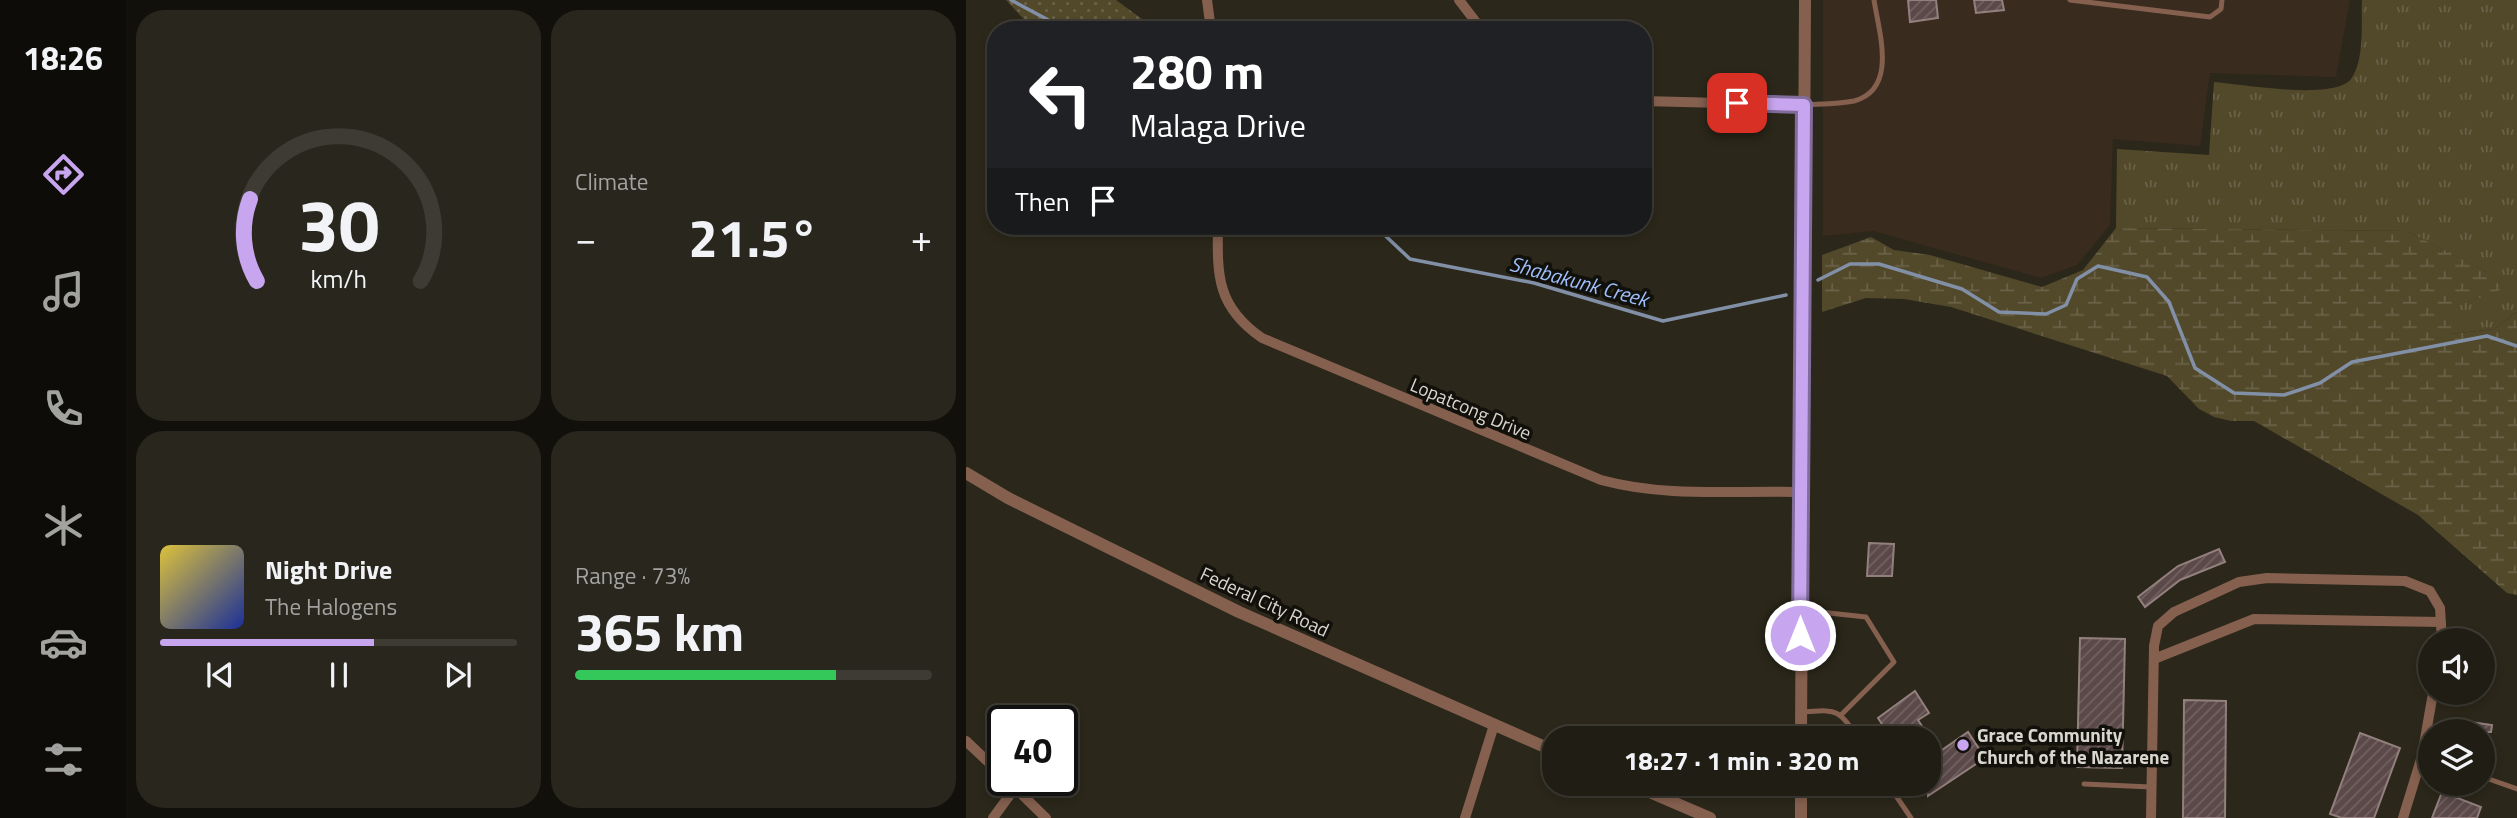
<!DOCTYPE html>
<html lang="en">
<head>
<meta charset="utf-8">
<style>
  :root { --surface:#201d14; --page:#28261d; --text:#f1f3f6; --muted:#a2a2a0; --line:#3d3b34; --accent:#c7a6ef }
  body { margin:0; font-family:"Titillium Web",sans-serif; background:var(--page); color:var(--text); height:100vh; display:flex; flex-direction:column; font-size:26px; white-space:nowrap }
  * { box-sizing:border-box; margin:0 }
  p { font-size:23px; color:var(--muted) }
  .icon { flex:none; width:38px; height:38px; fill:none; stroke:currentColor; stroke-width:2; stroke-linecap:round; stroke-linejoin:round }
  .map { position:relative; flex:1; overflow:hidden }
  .side { display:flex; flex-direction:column; gap:10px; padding:10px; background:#12100b; width:840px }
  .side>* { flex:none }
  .banner { position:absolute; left:21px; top:21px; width:665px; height:214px; border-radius:28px; box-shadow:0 4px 10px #0003,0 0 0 2px var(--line); background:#202124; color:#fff; overflow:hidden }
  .controls { position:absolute; left:1452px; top:628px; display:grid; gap:14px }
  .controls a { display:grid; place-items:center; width:77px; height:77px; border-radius:50%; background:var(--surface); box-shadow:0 4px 10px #0003,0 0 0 2px var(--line); font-size:35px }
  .speed { position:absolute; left:21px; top:705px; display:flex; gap:14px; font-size:35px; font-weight:700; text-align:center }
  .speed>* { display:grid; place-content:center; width:91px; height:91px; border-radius:50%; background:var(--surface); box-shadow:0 4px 10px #0003,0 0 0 2px var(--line); line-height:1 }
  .speed .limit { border:4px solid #111; border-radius:10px; background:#fff; color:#111 }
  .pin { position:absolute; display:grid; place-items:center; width:60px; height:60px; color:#fff; margin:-30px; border-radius:14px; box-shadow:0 4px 10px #0006 }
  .me { position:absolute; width:77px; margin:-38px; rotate:0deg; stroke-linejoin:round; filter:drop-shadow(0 0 5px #0008) }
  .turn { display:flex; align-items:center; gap:24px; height:147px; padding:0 28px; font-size:32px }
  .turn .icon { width:91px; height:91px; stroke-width:2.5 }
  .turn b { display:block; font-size:49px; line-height:60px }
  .then { display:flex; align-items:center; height:66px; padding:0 28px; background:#0003; gap:14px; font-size:26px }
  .big { font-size:52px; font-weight:700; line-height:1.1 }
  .side .tile { flex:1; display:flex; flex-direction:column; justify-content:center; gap:10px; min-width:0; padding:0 24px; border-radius:28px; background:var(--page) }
  .side .dial { align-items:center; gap:0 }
  .dial svg { height:182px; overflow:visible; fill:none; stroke:var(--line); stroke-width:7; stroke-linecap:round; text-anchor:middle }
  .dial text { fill:var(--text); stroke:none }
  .song { display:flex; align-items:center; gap:21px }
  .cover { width:84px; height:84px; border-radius:10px; background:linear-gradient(135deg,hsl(50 70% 55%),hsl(230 70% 35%)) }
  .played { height:7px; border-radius:4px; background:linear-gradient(90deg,var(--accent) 60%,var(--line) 60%) }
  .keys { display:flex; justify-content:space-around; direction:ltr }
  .heat { display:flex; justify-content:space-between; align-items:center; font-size:38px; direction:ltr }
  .charge { height:10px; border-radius:5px; background:linear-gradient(90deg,#34c759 73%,var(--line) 0) }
  .side .tiles { flex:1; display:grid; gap:10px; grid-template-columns:repeat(2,1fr) }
  .trip { position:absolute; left:576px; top:726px; width:399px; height:70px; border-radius:28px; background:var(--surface); box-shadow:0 4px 10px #0003,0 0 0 2px var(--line); font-weight:700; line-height:70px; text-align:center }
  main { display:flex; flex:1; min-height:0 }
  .tabs { display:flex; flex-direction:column; width:126px; justify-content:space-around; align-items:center; background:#0d0c08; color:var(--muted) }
  .tabs .icon { width:49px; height:49px }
  .tabs .active { color:var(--accent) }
  .tabs b { font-size:32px; color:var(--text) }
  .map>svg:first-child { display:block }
  .education { fill:#392b1e }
  .grass { fill:url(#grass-tufts) }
  .wetland { fill:url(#wetland-marsh) }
  .park { fill:url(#park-dots) }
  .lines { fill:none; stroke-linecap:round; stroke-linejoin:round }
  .stream { stroke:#8290a7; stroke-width:3.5 }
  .building { fill:url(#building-hatch); stroke:#93807e; stroke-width:2 }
  .service { stroke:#85604f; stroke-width:5 }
  .minor { stroke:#85604f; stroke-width:10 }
  .tertiary { stroke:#85604f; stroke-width:12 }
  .route-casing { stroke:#816c9b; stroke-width:18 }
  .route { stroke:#c7a6ef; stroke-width:12 }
  .poi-dot { fill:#c7a6ef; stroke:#12100a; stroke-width:2.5 }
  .labels { text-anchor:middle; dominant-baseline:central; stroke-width:7; stroke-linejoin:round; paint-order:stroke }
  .street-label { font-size:19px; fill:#d8d6cd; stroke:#12100a }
  .poi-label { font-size:19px; font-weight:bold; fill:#d8d6cd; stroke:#12100a; text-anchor:start }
  .water-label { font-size:21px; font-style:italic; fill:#9ebffb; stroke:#12100a }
</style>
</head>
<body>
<main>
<nav class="tabs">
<b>18:26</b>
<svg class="icon active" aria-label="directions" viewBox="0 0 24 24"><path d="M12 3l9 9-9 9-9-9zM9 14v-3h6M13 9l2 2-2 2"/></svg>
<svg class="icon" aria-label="music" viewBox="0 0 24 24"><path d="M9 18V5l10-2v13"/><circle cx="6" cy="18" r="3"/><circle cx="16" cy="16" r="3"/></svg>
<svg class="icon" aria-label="phone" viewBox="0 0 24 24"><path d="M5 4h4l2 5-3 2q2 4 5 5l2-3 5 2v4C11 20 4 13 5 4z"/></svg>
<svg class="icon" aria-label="climate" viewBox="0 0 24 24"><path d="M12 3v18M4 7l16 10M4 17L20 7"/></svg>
<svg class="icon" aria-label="car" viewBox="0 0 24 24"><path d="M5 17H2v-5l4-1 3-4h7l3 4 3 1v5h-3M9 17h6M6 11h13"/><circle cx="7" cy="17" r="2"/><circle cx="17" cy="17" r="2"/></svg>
<svg class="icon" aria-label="filters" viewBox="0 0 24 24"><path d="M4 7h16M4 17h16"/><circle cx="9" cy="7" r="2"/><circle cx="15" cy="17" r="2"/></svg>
</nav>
<section class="side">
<div class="tiles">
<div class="tile dial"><svg viewBox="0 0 100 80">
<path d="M14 69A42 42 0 1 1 86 69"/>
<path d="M14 69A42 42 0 0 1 11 33" stroke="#c7a6ef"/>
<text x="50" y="56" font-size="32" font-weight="700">30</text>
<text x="50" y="72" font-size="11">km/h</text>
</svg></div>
<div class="tile"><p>Climate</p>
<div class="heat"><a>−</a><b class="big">21.5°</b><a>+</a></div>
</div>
<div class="tile">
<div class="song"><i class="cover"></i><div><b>Night Drive</b><p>The Halogens</p></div></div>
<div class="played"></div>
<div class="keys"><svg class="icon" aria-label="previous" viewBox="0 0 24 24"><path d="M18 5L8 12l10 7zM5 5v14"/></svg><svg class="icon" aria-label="pause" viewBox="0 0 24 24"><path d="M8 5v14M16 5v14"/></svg><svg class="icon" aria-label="next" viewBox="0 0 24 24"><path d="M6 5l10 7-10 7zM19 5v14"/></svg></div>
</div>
<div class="tile"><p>Range · 73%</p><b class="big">365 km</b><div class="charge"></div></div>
</div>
</section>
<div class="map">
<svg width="1551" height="818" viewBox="0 0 1551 818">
  <defs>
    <pattern id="grass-tufts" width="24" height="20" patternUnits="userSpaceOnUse" patternTransform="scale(1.75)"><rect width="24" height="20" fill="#52482a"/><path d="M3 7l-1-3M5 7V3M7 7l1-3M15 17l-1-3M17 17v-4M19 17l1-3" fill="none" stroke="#6a6248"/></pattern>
    <pattern id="wetland-marsh" width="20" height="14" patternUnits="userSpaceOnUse" patternTransform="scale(1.75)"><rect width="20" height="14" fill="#52482a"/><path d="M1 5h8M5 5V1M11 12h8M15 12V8" fill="none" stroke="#6a6248"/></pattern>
    <pattern id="park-dots" width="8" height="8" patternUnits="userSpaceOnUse" patternTransform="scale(1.75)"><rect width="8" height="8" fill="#52482a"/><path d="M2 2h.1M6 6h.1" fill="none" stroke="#6a6248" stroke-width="1.8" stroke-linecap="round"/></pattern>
    <pattern id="building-hatch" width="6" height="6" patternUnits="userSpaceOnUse" patternTransform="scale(1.75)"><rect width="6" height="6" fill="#5a4948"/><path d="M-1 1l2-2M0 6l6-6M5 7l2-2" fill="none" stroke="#716261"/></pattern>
  </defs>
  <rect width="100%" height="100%" fill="#2b271a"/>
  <path class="education" d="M 857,0 L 1384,0 L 1370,77 L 1244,73 L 1234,146 L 1147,139 L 1144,225 L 1111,265 L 1075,278 L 907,231 L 857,236 Z"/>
  <path class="grass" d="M 1396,0 L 1551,0 L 1551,312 L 1528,329 L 1485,334 L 1485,308 L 1546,285 L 1441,231 L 1150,228 L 1151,149 L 1243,155 L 1248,82 C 1275,84 1368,101 1385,79 C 1399,60 1395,23 1396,0 Z"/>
  <path class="wetland" d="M 1150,228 L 1441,231 L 1547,285 L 1486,308 L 1485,334 L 1528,329 L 1551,312 L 1551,595 L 1541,593 L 1452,515 L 1288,421 L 1265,421 L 1248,417 L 1233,409 L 1201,376 L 985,307 L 938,299 L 900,298 L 856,312 L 856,255 L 905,237 L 928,250 L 964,255 L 1076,287 L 1117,270 Z"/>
  <path class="park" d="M 40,0 L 150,0 L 191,30 L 71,30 L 66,28 Z"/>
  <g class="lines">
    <path class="stream" d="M 45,0 L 101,30
      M 409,226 L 444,259 L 568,283 L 697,321 L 820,295
      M 852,280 L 884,264 L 913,264 L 996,289 L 1033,312 L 1080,314 L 1100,305 L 1111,279 L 1132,266 L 1181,277 L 1203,302 L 1229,368 L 1268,393 L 1318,395 L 1354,383 L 1386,362 L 1521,336 L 1551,346"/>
  </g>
  <path class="building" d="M 942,0 L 970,0 L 972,18 L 944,22 Z
    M 1008,0 L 1036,0 L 1038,10 L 1010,13 Z
    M 903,543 L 928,544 L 926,576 L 901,576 Z
    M 1253,549 L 1259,562 L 1214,580 L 1179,607 L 1172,597 L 1212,566 Z
    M 1114,638 L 1159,639 L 1156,768 L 1111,767 Z
    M 949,691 L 963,713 L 952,720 L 973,752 L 1002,732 L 1019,758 L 962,796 L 962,738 L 925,738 L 912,718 Z
    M 1218,700 L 1260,701 L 1259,818 L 1217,818 Z
    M 1484,719 L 1526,725 L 1525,732 L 1482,732 Z
    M 1394,733 L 1434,748 L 1408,818 L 1376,818 L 1364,814 Z
    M 1476,792 L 1515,807 L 1511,818 L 1466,818 Z"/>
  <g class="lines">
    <path class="service" d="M 1104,0 L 1244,17 L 1255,9 L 1256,0
      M 838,105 C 854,104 872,104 888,101 C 932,89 913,33 908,0
      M 835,610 L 900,617 L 928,662 L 875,715
      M 835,712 C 871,710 871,707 892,738
      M 1517,777 L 1551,789
      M 922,784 L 945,818
      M 1118,784 L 1185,787"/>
    <path class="minor" d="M 241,0 L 245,30
      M 493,0 L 516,30
      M 677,101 L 838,105
      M 252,226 C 251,276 251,307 296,338 L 635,480 C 702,498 767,490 835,492
      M 1188,659 L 1288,619 L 1475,622
      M 0,741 L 37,776
      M 41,780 L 80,818
      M 27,818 L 49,788
      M 499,818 L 528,725
      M 1185,818 L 1188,646 L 1192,626 L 1208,612 L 1273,582 L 1301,578 L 1439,581 L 1464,591 L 1474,608 L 1476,640
      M 1437,818 L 1456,756 L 1467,693"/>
    <path class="tertiary" d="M 0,473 L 42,498 L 273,612 L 588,751
      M 835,738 L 839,0
      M 665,784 L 744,818
      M 835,784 L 835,818"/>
  </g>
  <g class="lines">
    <g class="route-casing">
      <path id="route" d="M 771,103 L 838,105 L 834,635"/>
    </g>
    <use href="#route" class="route"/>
  </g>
  <circle class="poi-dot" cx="997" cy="745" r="7"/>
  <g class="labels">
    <g class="street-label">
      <text transform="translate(505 408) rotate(23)">Lopatcong Drive</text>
      <text transform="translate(299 601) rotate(25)">Federal City Road</text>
    </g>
    <g class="poi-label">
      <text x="1011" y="734">Grace Community<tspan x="1011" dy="22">Church of the Nazarene</tspan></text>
    </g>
    <g class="water-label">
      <text transform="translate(613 281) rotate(15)">Shabakunk Creek</text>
    </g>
  </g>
</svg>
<div class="controls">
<a><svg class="icon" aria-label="sound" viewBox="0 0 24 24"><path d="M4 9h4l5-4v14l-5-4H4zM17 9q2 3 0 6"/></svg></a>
<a><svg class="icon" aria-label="layers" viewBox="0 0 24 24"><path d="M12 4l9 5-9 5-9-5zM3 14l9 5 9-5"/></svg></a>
</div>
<div class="speed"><div class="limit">40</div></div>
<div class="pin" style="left:771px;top:103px;background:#d93025"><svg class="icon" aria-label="arrive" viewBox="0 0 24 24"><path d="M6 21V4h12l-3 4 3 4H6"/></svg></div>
<svg class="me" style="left:834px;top:635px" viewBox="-20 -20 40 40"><circle r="17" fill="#c7a6ef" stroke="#fff" stroke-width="3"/><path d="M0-11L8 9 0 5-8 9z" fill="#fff"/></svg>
<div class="trip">18:27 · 1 min · 320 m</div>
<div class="banner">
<div class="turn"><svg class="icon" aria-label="left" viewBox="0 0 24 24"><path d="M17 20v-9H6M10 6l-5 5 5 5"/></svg><div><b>280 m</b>Malaga Drive</div></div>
<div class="then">Then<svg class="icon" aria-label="arrive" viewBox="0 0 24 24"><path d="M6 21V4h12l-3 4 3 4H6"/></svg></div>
</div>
</div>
</main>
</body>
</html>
